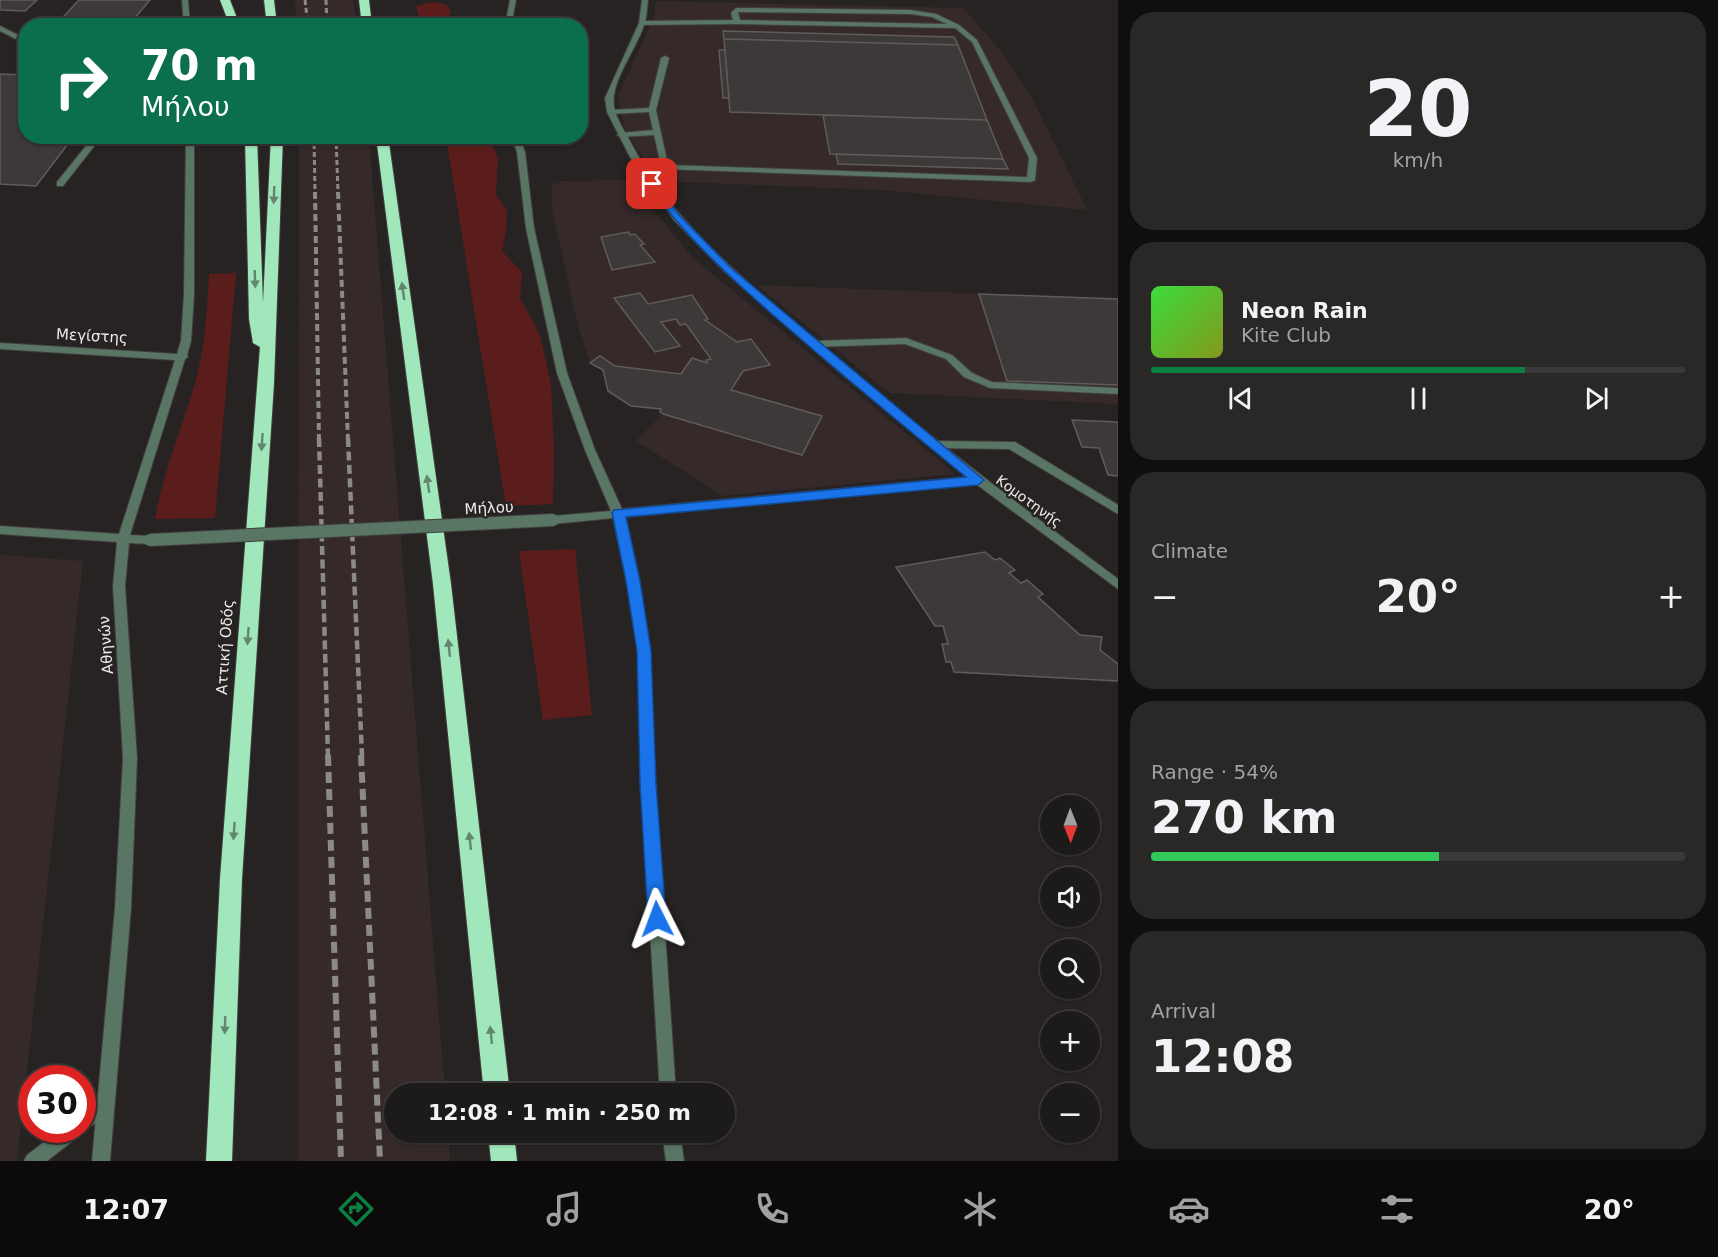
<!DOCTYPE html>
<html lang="en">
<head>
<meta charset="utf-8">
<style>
  :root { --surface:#1d1a1a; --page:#2a2727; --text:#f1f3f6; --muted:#a0a1a2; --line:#3b3839; --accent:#0b8043 }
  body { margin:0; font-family:"DejaVu Sans",sans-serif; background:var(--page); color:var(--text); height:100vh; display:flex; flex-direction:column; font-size:22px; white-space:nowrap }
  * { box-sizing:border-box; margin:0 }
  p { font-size:20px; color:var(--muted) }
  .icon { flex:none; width:33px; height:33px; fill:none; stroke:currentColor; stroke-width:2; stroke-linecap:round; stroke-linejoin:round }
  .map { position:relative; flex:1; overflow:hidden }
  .details { display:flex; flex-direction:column; gap:12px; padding:12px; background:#100e0e; width:600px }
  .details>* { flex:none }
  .top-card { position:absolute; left:18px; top:18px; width:570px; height:126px; border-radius:24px; box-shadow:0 2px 4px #0004,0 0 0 2px var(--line); background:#0b6e4f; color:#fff; overflow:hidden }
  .needle { width:39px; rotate:179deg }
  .buttons { position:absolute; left:1040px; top:795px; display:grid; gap:12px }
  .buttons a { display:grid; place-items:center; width:60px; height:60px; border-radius:50%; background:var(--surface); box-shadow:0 2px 4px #0004,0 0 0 2px var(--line); font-size:30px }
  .speed { position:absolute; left:18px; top:1065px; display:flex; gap:12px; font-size:30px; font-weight:700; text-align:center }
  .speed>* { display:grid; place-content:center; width:78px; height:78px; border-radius:50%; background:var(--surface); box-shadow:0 2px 4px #0004,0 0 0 2px var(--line); line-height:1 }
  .speed .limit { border:9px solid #d22; background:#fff; color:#111 }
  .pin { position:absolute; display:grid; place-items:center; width:51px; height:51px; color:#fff; margin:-26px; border-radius:12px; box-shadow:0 3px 9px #0006 }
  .me { position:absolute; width:66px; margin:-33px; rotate:357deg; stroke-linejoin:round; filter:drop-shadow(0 0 4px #0008) }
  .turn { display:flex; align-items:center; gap:21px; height:126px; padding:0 24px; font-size:27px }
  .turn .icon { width:78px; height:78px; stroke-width:2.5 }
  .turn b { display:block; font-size:42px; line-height:51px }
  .big { font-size:45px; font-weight:700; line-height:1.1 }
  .details .widget { flex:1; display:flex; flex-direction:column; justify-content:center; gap:9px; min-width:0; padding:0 21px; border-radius:24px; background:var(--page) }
  .details .dial { align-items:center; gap:0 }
  .dial b { font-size:78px; line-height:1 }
  .song { display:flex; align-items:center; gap:18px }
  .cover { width:72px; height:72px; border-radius:9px; background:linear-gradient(135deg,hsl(120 70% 55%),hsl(70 70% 35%)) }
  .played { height:6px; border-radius:3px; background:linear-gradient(90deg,var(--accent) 70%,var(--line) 70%) }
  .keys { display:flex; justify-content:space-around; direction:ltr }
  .heat { display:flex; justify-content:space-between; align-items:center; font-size:33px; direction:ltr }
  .charge { height:9px; border-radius:4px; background:linear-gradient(90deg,#34c759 54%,var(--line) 0) }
  .trip { position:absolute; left:384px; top:1083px; width:351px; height:60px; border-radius:30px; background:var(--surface); box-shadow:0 2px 4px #0004,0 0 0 2px var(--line); font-weight:700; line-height:60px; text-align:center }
  .tab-bar { display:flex; height:96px; justify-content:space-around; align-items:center; background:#0c0a0a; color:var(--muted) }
  .tab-bar .icon { width:42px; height:42px }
  .tab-bar .selected { color:var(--accent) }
  .tab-bar b { font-size:27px; color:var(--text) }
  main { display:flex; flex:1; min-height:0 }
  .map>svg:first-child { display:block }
  .built { fill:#352a29 }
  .green { fill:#5b1d1c }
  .building { fill:#3e3939; stroke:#605b5b; stroke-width:1.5 }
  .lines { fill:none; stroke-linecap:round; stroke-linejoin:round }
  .service-casing { stroke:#433f3f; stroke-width:2 }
  .minor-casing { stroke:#433f3f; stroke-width:2 }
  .motorway-casing { stroke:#433f3f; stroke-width:2 }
  .service { fill:#597563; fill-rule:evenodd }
  .minor { fill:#597563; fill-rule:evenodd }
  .motorway { fill:#a0e8bb; fill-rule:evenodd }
  .rail-far3 { stroke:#8c8989; stroke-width:3; stroke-dasharray:5 3; stroke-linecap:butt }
  .rail-far2 { stroke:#8c8989; stroke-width:4; stroke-dasharray:7 4; stroke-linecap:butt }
  .rail-far1 { stroke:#8c8989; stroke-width:4.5; stroke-dasharray:9 4.5; stroke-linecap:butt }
  .rail { stroke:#8c8989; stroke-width:6; stroke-dasharray:11 6; stroke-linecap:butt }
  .minor-bridge-casing { stroke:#433f3f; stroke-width:14; stroke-linecap:butt }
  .minor-bridge { stroke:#597563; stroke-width:12 }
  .oneway { fill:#64866f }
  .route { fill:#1a73e8; stroke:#114b97; stroke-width:1.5 }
  .labels { text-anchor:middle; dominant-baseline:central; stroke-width:4.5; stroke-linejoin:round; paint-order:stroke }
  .far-street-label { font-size:14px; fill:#ece9e9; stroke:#272323 }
  .street-label { font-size:15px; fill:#ece9e9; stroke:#272323 }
</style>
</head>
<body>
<main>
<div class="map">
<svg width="1118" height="1161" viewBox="0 0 1118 1161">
  <rect width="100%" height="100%" fill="#272323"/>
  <path class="built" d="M 295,0 L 353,0 L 358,25 L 297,25 Z
    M 656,1 L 963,8 L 1002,52 L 1034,102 L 1087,210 L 883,190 L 657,181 L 624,127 L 618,96 L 654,17 Z
    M 299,137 L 369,137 L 445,1093 L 394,1094 L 394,1132 L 448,1133 L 450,1161 L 298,1161 Z
    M 629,180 L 692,257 L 955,474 L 723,496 L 636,441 L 663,414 L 660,409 L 631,406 L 608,391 L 603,370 L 590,363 L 577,321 L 552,209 L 552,183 L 559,184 L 559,181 Z
    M 757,285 L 1118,299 L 1118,404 L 889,393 Z
    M 0,555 L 83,561 L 17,1161 L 0,1161 Z"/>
  <path class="green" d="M 434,2 L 447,5 L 451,12 L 448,19 L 451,25 L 421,25 L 416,6 Z
    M 446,137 L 488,137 L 498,157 L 496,195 L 507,211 L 506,232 L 502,251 L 522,272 L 520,298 L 540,335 L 551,384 L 554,451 L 553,504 L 506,506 Z
    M 236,273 L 215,518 L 155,519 C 163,472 182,429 195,383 C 205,347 207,312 209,274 Z
    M 575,549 L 592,715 L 543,720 L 519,551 Z"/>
  <path class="building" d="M 0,0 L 37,0 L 25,11 L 0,10 Z
    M 79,0 L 150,0 L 133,20 L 63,17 Z
    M 723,31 L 954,37 L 958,45 L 724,39 Z
    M 724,39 L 958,45 L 987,120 L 730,112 Z
    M 719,50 L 725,50 L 729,98 L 723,98 Z
    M 0,74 L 26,75 L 26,136 L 74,136 L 36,186 L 0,184 Z
    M 823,115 L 987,120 L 1003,159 L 830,154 Z
    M 836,154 L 1003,159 L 1008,169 L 838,164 Z
    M 628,232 L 631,235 L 635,234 L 644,244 L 640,245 L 655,262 L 612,270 L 601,237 Z
    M 640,293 L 648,304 L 692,295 L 708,319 L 705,320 L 737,342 L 751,339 L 770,365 L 743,371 L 731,390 L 822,416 L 802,455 L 663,414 L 660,412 L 661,409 L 631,406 L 608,391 L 603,370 L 590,363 L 600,356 L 615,366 L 681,374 L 692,358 L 707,363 L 706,360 L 711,359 L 686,324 L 680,325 L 676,319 L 661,322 L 680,346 L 655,352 L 614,298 Z
    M 979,294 L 1118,299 L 1118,385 L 1007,381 Z
    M 1072,420 L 1118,422 L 1118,476 L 1108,475 L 1099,448 L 1082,447 Z
    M 985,552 L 995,560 L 1000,558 L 1015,570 L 1009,573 L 1021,583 L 1027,580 L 1043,594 L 1038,597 L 1080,635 L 1102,637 L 1100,650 L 1118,664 L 1118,681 L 954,672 L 951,662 L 946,662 L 942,644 L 948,644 L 943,626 L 935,626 L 896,567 Z"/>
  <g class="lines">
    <g class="service-casing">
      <path id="service" d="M 736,8 L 910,10 L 936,14 L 959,25 L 977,40 L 1037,158 L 1035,180 L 1031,182 L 662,169 L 654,135 L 621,137 L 617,135 L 621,133 L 653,130 L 649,112 L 611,114 L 607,112 L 611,110 L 649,108 L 661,58 L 665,56 L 669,58 L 656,110 L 668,165 L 1027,177 L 1029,158 L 972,42 L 955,28 L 737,24 L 642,25 L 639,23 L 642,21 L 733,20 L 731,13 ZM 738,12 L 910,14 L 932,17 L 947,24 L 740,20 Z
        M 0,26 L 26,39 L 26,44 L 0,31 Z
        M 94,136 L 102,136 L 63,186 L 57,186 L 57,182 Z
        M 906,338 L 952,355 L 972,373 L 992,382 L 1118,388 L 1118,394 L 990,388 L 964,377 L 946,359 L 905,344 L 813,347 L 808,344 L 813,341 Z
        M 936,441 L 1015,442 L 1118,505 L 1118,514 L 1009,449 L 932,448 L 931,445 Z
        M 106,1095 L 112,1097 L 114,1103 C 110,1114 93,1127 81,1130 L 79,1136 L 47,1161 L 24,1161 L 27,1155 L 60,1130 L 82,1130 L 82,1111 Z"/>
    </g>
    <g class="minor-casing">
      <path id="minor" d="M 182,0 L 188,0 L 190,26 L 184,26 Z
        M 510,0 L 516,0 L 511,26 L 505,26 Z
        M 642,0 L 648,0 C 647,7 647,15 645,22 C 638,49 607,83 615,111 C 618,122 626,133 631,143 C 671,220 740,276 805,332 C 906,419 1011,499 1118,579 L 1118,589 L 976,484 L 625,517 L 639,581 L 650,651 L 655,783 L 676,1094 L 660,1094 L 641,783 L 638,651 L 627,581 L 613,518 L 553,524 L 547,520 L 553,516 L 611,511 L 585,450 L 557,373 L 526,228 L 517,152 L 511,136 L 519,136 L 525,152 L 534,228 L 567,373 L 595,450 L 622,509 L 967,477 L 837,370 L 725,272 L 674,220 L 630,157 L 607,112 L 605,98 L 639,23 Z
        M 186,136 L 194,136 L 194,295 L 191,341 L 187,355 L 188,357 L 185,359 L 130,535 L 150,536 L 156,540 L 150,544 L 129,543 L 125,586 L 137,758 L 131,908 L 110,1161 L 92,1161 L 115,908 L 123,758 L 113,586 L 117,542 L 0,534 L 0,526 L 119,534 L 175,360 L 0,349 L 0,343 L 177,354 L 181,341 L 184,295 Z
        M 662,1132 L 680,1132 L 684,1161 L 666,1161 Z"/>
    </g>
    <g class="motorway-casing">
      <path id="motorway" d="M 220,0 L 230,0 L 240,26 L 230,26 Z
        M 264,0 L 274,0 L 277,26 L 267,26 Z
        M 359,0 L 369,0 L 372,26 L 362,26 Z
        M 245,136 L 257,136 L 263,303 L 271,136 L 283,136 L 274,383 L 242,879 L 232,1161 L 206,1161 L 220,879 L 260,347 L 253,343 L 249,319 Z
        M 376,136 L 388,136 L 451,584 L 510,1094 L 484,1094 L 433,584 Z
        M 488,1132 L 514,1132 L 517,1161 L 491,1161 Z"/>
    </g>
    <use href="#service" class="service"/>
    <use href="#minor" class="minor"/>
    <use href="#motorway" class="motorway"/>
    <path class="rail-far3" d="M 305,0 L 308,26
      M 326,0 L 327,26
      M 314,136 L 315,193
      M 336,136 L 338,193"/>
    <path class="rail-far2" d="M 315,192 L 319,440
      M 338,192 L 348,440"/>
    <path class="rail-far1" d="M 319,438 L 328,756
      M 348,438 L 362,756"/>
    <path class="rail" d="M 328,755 L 341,1161
      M 361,755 L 380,1161"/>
    <g class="minor-bridge-casing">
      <path id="minor-bridge" d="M 150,540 L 553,520"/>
    </g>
    <use href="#minor-bridge" class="minor-bridge"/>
  </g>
  <defs><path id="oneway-solid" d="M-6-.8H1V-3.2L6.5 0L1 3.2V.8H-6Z" transform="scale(1.5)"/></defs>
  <g class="oneway">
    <use href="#oneway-solid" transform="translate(274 195) rotate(92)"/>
    <use href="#oneway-solid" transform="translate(255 279) rotate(88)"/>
    <use href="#oneway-solid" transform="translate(403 291) rotate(-98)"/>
    <use href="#oneway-solid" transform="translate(262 442) rotate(94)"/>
    <use href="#oneway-solid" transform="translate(428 484) rotate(-98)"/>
    <use href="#oneway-solid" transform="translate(248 636) rotate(94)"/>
    <use href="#oneway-solid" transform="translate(449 648) rotate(-96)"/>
    <use href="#oneway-solid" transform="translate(234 831) rotate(94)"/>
    <use href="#oneway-solid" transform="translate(470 841) rotate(-96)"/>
    <use href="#oneway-solid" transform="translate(225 1025) rotate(92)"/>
    <use href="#oneway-solid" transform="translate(491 1035) rotate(-96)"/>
  </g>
  <path class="route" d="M 649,182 L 655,182 L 680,216 L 731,268 L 984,480 L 978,485 L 626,517 L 640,581 L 651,651 L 656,783 L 666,919 L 663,925 L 657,928 L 651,925 L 648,919 L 640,783 L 637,651 L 626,581 L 612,513 L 614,510 L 966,477 C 906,428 846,378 787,327 C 736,283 687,239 647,184 Z"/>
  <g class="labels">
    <g class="far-street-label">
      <text transform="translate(1029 501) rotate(36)">Κομοτηνής</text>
    </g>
    <g class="street-label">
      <text transform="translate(92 336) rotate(3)">Μεγίστης</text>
      <text transform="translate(489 508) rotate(-3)">Μήλου</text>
      <text transform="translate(106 645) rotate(-94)">Αθηνών</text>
      <text transform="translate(225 647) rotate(-86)">Αττική Οδός</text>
    </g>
  </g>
</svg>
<div class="buttons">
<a><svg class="needle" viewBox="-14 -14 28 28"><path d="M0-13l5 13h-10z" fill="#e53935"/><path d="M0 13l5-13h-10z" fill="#a0a1a2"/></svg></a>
<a><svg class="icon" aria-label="sound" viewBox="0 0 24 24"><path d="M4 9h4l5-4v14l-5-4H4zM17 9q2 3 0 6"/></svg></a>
<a><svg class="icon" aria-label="search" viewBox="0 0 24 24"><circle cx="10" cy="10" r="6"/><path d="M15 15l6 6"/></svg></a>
<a>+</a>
<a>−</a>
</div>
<div class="speed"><div class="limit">30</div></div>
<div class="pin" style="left:652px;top:184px;background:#d93025"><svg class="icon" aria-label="arrive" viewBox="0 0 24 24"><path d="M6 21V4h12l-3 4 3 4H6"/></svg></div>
<svg class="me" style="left:657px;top:919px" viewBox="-20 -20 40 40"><path d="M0-17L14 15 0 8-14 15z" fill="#1a73e8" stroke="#fff" stroke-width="4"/></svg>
<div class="trip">12:08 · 1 min · 250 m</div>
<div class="top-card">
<div class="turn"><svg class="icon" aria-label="right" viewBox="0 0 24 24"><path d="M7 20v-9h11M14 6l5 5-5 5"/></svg><div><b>70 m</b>Μήλου</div></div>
</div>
</div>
<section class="details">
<div class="widget dial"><b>20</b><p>km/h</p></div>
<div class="widget">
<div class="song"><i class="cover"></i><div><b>Neon Rain</b><p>Kite Club</p></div></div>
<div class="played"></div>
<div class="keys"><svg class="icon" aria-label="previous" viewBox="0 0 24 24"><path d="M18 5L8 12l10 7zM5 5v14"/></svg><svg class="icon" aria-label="pause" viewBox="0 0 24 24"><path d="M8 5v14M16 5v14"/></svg><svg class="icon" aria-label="next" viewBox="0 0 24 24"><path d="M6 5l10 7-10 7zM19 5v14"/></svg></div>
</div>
<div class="widget"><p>Climate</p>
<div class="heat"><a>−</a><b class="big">20°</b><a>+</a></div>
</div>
<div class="widget"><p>Range · 54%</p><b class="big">270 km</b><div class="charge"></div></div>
<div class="widget"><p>Arrival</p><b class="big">12:08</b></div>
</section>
</main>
<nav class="tab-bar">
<b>12:07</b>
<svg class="icon selected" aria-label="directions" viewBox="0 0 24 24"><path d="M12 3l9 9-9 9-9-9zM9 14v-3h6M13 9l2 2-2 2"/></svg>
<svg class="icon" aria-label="music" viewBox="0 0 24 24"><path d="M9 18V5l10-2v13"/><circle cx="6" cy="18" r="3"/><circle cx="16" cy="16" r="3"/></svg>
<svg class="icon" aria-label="phone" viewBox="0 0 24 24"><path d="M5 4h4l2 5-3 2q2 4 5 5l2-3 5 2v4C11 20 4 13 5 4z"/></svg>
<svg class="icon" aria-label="climate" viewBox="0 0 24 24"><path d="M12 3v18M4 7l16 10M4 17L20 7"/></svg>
<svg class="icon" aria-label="car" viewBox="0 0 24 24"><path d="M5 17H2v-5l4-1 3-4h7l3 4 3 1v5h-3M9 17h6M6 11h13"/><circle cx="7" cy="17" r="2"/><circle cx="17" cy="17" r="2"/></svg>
<svg class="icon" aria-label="filters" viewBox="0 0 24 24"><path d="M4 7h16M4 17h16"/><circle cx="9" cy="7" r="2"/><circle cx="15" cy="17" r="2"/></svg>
<b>20°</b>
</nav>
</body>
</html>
